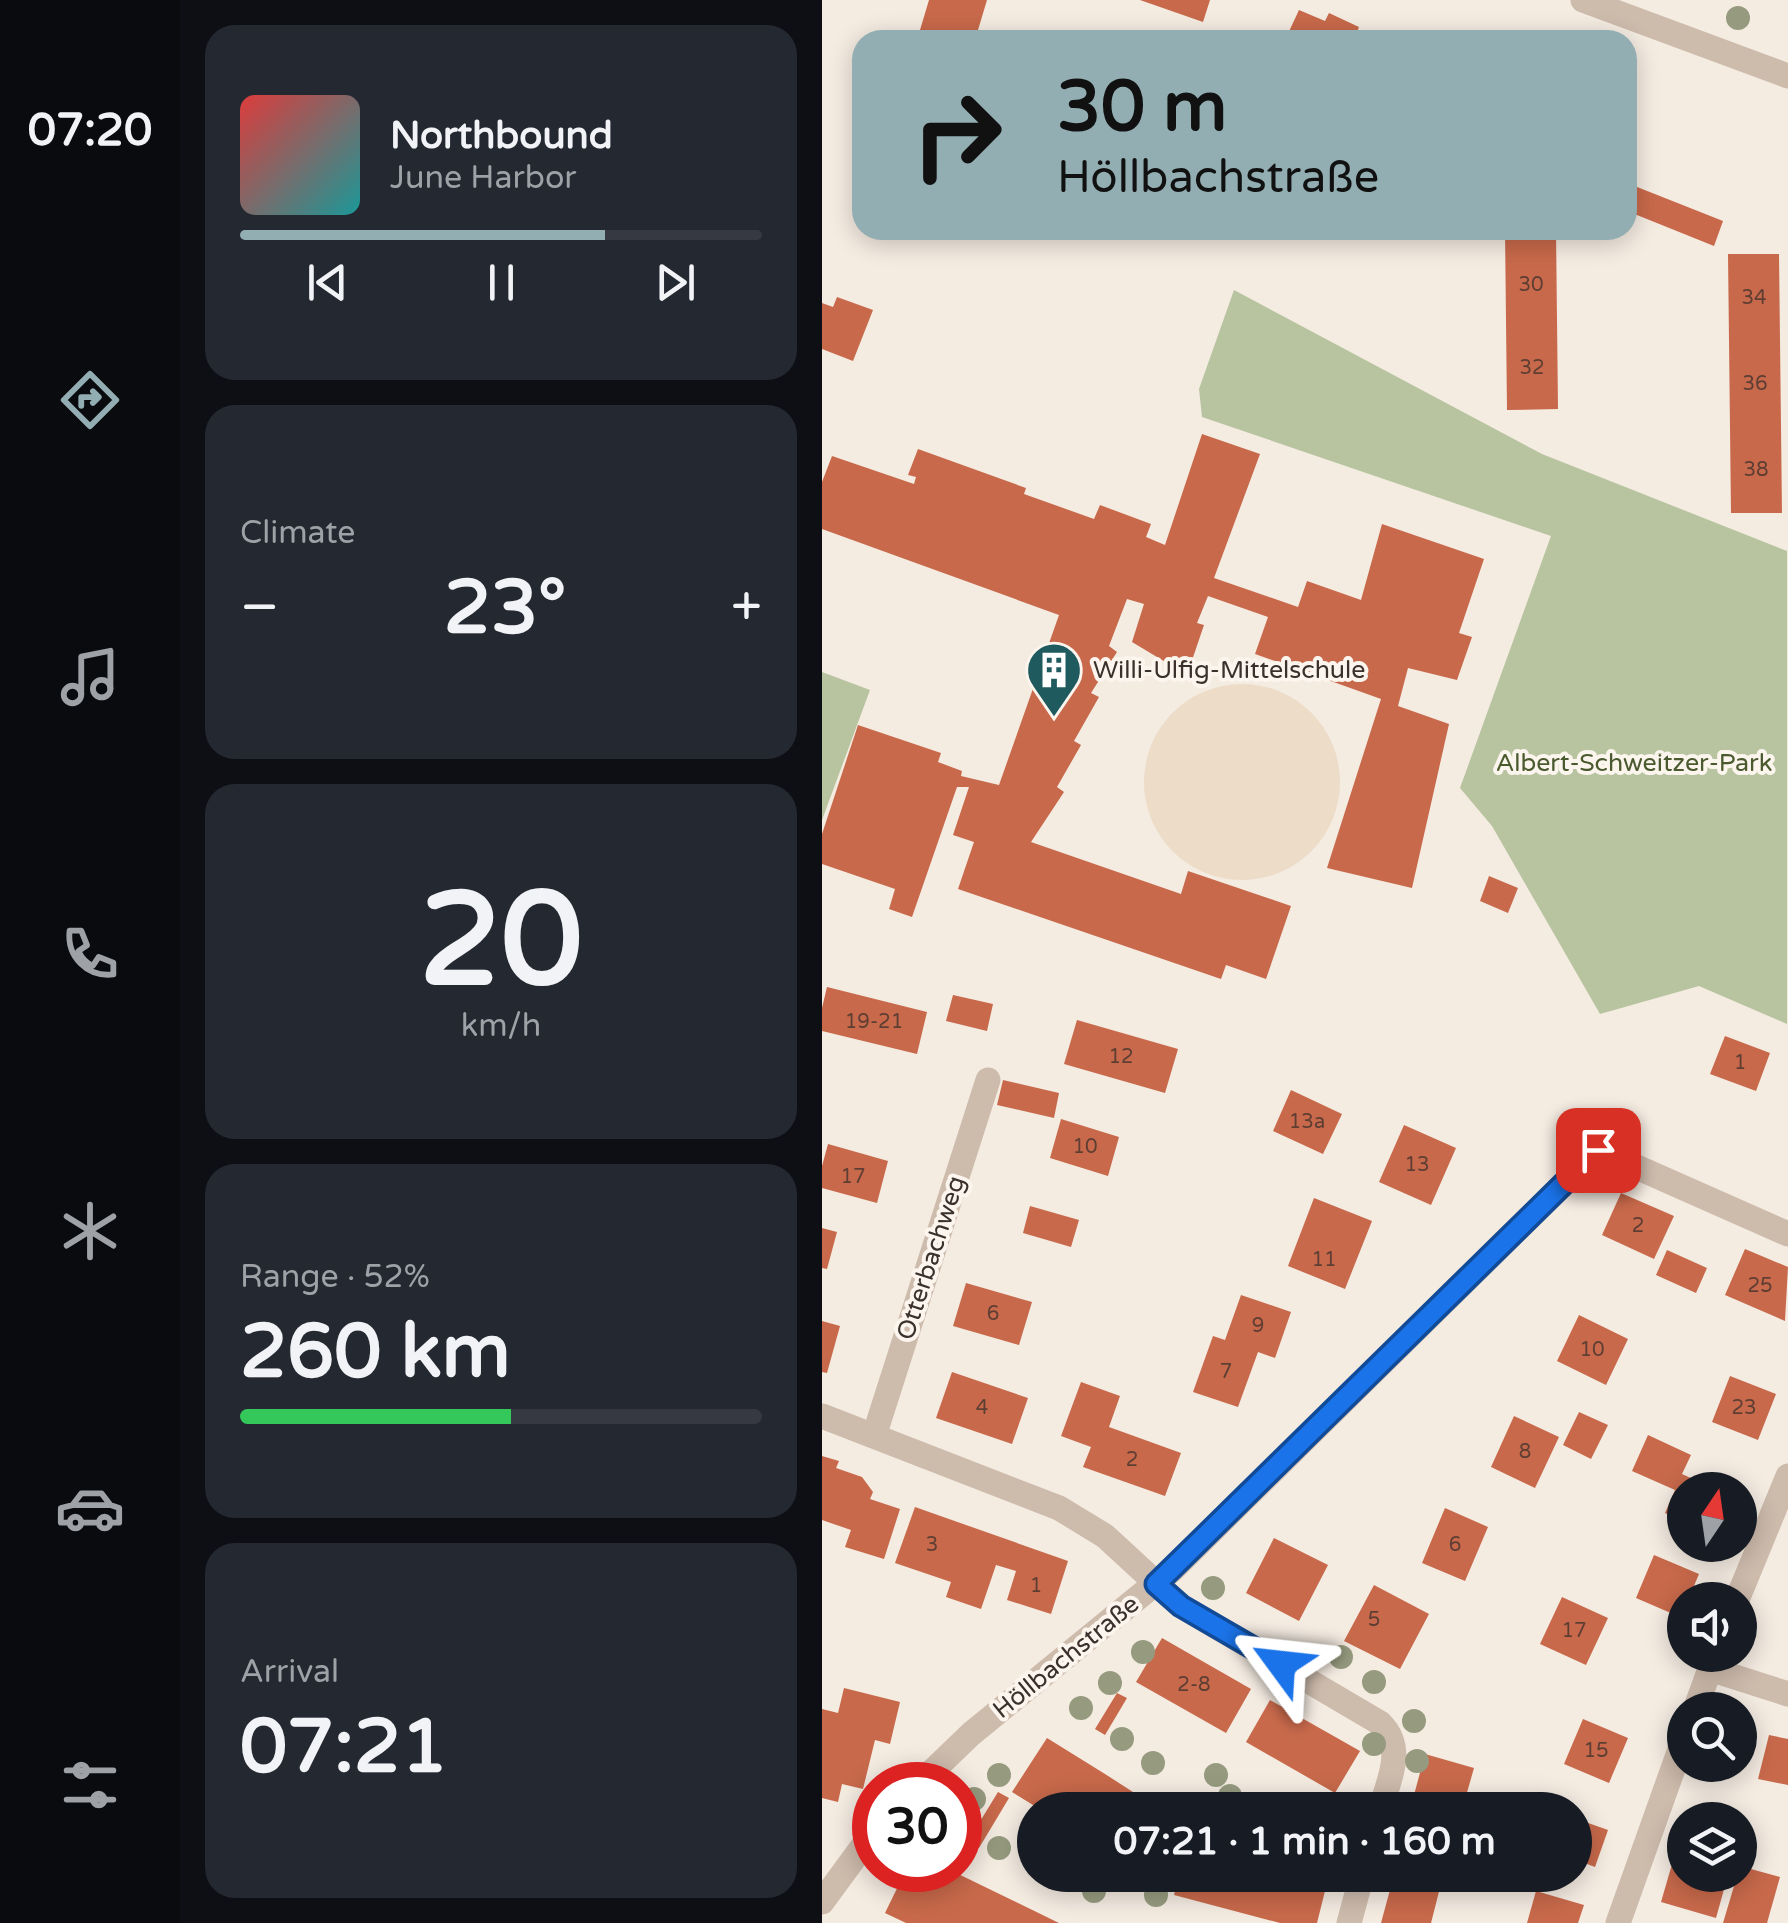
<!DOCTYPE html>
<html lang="en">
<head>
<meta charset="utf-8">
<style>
  :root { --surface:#171b24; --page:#242831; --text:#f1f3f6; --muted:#9ea1a6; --line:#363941; --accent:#92aeb2 }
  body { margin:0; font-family:"Varela Round",sans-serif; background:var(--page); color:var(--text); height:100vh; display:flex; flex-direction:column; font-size:38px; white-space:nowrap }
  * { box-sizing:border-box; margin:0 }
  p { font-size:32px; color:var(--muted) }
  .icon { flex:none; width:55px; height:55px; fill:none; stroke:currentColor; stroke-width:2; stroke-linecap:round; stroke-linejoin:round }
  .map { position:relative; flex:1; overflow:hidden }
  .side { display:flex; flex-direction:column; gap:25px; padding:25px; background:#0d0f14; width:642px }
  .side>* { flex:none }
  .banner { position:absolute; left:30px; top:30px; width:785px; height:210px; border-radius:30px; box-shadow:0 5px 25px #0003; background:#92aeb2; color:#111; overflow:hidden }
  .needle { width:65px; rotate:13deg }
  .controls { position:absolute; left:845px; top:1472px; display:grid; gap:20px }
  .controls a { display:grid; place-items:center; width:90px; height:90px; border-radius:50%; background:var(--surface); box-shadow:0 5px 25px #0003; font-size:50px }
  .speed { position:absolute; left:30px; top:1762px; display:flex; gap:20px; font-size:50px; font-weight:700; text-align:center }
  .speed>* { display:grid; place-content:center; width:130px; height:130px; border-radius:50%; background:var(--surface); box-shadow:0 5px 25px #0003; line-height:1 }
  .speed .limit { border:15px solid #d22; background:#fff; color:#111 }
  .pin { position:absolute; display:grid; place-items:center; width:85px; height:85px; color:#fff; margin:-42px; border-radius:20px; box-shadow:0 5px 15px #0006 }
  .me { position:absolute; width:110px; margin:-55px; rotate:300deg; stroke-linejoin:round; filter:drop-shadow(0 0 8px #0008) }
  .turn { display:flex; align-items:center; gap:35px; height:210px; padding:0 40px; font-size:45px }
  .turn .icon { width:130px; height:130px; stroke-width:2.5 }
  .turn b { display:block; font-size:70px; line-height:85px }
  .big { font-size:75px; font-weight:800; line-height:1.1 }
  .side .tile { flex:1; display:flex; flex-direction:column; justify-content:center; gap:15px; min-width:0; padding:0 35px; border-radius:30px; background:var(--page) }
  .side .dial { align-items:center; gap:0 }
  .dial b { font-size:130px; line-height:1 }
  .song { display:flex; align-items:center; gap:30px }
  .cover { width:120px; height:120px; border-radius:15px; background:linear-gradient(135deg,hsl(0 70% 55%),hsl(180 70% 35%)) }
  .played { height:10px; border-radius:5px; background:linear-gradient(90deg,var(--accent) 70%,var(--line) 70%) }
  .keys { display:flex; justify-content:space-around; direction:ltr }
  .heat { display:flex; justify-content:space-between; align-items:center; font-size:55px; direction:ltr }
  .charge { height:15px; border-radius:8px; background:linear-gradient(90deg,#34c759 52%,var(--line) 0) }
  .trip { position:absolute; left:195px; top:1792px; width:575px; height:100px; border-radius:50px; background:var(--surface); box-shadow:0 5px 25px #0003; font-weight:800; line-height:100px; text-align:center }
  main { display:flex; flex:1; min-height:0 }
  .menu { display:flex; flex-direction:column; width:180px; justify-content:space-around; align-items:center; background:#090b0e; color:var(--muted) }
  .menu .icon { width:70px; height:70px }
  .menu .current { color:var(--accent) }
  .menu b { font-size:45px; color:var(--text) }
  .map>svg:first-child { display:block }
  .green { fill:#b8c4a0 }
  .plaza { fill:#ecdcc8 }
  .building { fill:#c8694b }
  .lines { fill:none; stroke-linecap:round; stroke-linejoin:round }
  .minor { stroke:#cdbbac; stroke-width:25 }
  .tree { fill:#969b7f }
  .route-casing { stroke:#114b97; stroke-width:25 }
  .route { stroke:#1a73e8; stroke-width:18 }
  .labels { text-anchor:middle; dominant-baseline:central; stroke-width:8; stroke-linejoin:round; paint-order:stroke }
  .number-label { font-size:20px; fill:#5e3e33 }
  .poi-label { font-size:25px; fill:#3b302b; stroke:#fbf5ee; text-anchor:start }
  .park-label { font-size:25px; fill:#4a5a2e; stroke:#fbf5ee }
  .street-label { font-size:25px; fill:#3b302b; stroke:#fbf5ee }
</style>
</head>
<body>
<main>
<nav class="menu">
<b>07:20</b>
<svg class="icon current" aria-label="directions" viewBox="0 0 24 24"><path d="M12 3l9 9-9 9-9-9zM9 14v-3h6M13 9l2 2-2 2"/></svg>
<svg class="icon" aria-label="music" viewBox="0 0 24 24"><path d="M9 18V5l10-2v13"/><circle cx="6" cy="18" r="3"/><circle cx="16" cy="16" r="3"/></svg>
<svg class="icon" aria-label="phone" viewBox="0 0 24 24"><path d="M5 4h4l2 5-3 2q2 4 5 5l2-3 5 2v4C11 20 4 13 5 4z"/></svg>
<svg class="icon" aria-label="climate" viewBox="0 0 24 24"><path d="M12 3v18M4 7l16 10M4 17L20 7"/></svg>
<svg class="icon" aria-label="car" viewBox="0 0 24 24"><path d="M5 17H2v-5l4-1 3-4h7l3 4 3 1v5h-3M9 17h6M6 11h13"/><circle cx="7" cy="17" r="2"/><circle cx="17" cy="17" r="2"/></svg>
<svg class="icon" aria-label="filters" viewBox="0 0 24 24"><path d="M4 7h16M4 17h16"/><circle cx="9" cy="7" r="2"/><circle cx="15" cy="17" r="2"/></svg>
</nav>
<section class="side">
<div class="tile">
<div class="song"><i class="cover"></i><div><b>Northbound</b><p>June Harbor</p></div></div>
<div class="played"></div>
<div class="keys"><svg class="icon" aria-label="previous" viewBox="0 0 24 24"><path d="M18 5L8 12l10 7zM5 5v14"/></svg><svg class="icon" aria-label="pause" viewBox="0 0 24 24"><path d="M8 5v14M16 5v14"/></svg><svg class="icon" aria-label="next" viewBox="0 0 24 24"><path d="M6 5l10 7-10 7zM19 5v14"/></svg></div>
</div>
<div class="tile"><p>Climate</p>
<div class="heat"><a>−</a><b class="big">23°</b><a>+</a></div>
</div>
<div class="tile dial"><b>20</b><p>km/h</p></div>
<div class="tile"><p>Range · 52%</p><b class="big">260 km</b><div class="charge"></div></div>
<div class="tile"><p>Arrival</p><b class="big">07:21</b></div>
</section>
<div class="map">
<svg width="966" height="1923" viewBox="0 0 966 1923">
  <rect width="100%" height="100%" fill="#f4ebe1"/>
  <path class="green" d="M 412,290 L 720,454 L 965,551 L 965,1024 L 877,986 L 778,1014 L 670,826 L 638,788 L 729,536 L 380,417 L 377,389 Z
    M 0,672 L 48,690 L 0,820 Z"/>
  <path class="plaza" d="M322 782a98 98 0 1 1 196 0a98 98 0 1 1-196 0Z"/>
  <path class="building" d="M 107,0 L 165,0 L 153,40 L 95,40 Z
    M 318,0 L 388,0 L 381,22 Z
    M 477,10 L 503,21 L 507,13 L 537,27 L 532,40 L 463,40 Z
    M 302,30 L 328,39 L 328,40 L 299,40 Z
    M 805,183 L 901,221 L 892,246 L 805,211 Z
    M 683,230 L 734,230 L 736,409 L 685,410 Z
    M 906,254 L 957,254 L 960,513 L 909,513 Z
    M 15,297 L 51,310 L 31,361 L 0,349 L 0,303 L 11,307 Z
    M 380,434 L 438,454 L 392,578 L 476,607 L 485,581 L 539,600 L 560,524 L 662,559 L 637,633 L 650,637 L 635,680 L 586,668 L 576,706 L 627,724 L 590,888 L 505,868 L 559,699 L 433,654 L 446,617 L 386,596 L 375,623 L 382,625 L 365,675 L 310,642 L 322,604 L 305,599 L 287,646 L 295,652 L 269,693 L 277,697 L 252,741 L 259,745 L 235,787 L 242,792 L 209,842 L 359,894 L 366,871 L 469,906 L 444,979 L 404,965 L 399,979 L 136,889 L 152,842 L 131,835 L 147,787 L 135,787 L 90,917 L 67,909 L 73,889 L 0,864 L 0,834 L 36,725 L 119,753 L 116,762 L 140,771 L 139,776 L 177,785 L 237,615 L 0,529 L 0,482 L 10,456 L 92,484 L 94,477 L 86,475 L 96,449 L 204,488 L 202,494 L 272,519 L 278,505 L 329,524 L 324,537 L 343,545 Z
    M 667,876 L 696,888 L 686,913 L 658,901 Z
    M 5,987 L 105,1012 L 95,1054 L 0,1031 L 0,1008 Z
    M 131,995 L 171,1004 L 165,1031 L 124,1021 Z
    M 255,1020 L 356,1049 L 343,1093 L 242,1064 Z
    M 903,1036 L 948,1053 L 934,1091 L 888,1074 Z
    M 181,1080 L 237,1093 L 232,1118 L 175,1105 Z
    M 469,1090 L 520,1114 L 501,1154 L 451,1131 Z
    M 239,1119 L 297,1137 L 286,1176 L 228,1158 Z
    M 582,1125 L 634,1148 L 609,1205 L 557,1182 Z
    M 6,1144 L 66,1161 L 55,1203 L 0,1188 L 0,1166 Z
    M 799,1193 L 852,1216 L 832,1259 L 780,1235 Z
    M 492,1198 L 550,1221 L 523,1289 L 466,1266 Z
    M 208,1206 L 257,1220 L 249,1247 L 201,1233 Z
    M 0,1228 L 15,1232 L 5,1269 L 0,1268 Z
    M 923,1249 L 966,1267 L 963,1321 L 903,1295 Z
    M 845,1250 L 885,1268 L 874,1293 L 834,1275 Z
    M 144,1283 L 210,1302 L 197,1345 L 131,1326 Z
    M 419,1295 L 469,1312 L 453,1358 L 436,1352 L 416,1407 L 371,1392 L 391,1336 L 403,1340 Z
    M 757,1315 L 806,1339 L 784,1385 L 735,1361 Z
    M 0,1321 L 18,1326 L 5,1373 L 0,1372 Z
    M 130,1372 L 206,1398 L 190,1444 L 114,1418 Z
    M 908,1376 L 954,1394 L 936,1440 L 890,1422 Z
    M 259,1382 L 298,1396 L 287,1427 L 359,1453 L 343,1496 L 261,1467 L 269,1447 L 239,1436 Z
    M 757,1412 L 786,1425 L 769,1459 L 741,1445 Z
    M 692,1416 L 737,1437 L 713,1488 L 669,1467 Z
    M 826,1435 L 869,1455 L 860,1474 L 895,1490 L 862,1490 L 862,1522 L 843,1513 L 853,1490 L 810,1471 Z
    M 0,1456 L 17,1461 L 14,1468 L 40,1477 L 51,1492 L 48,1499 L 78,1509 L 62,1559 L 23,1547 L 29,1530 L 0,1520 Z
    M 93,1507 L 246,1561 L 229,1614 L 185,1600 L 194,1571 L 174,1565 L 159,1609 L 124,1597 L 129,1582 L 73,1563 Z
    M 623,1508 L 666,1527 L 643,1581 L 600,1563 Z
    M 452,1538 L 506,1565 L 477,1621 L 424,1593 Z
    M 832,1555 L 877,1574 L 866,1600 L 862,1600 L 858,1617 L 814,1598 Z
    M 552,1585 L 607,1614 L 578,1669 L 522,1641 Z
    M 740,1597 L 786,1618 L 764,1665 L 718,1644 Z
    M 340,1638 L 429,1689 L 404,1733 L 314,1682 Z
    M 22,1688 L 78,1702 L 68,1744 L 53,1740 L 41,1789 L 20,1784 L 16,1802 L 0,1798 L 0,1709 L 16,1713 Z
    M 295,1693 L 305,1698 L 283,1735 L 273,1729 Z
    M 448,1700 L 538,1751 L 513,1793 L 424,1742 Z
    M 761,1719 L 806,1738 L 787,1783 L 742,1764 Z
    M 947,1735 L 966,1739 L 966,1785 L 936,1779 Z
    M 225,1738 L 283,1774 L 339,1810 L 219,1810 L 190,1792 Z
    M 603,1754 L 652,1768 L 640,1810 L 588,1810 Z
    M 176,1792 L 187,1798 L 157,1848 L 146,1841 Z
    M 690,1794 L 721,1805 L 719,1810 L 685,1810 Z
    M 752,1818 L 786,1830 L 773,1867 L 752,1859 Z
    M 855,1847 L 862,1849 L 862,1875 L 906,1875 L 894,1918 L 839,1902 Z
    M 918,1866 L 958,1877 L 945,1923 L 901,1923 Z
    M 84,1870 L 128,1870 L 237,1923 L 84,1923 L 63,1913 Z
    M 357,1875 L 507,1875 L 495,1923 L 458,1923 L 352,1895 Z
    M 572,1875 L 621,1876 L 609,1923 L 559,1923 Z
    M 714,1891 L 762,1905 L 756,1923 L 705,1923 Z"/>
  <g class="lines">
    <path class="minor" d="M 761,0 L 966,76
      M 0,1416 L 237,1508 L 283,1536 L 359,1606 L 558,1723 C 584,1748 567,1780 558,1810
      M 52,1436 L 166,1080
      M 915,1600 L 966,1476
      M 888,1669 L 966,1694
      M 873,1710 L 893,1655
      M 96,1785 L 149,1734 L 351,1569 L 776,1150 L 966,1234
      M 0,1902 L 52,1831
      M 527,1923 L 540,1875
      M 796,1923 L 862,1738"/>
  </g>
  <g class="tree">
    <circle cx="916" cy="18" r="12"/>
    <circle cx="391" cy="1588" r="12"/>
    <circle cx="321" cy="1652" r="12"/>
    <circle cx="519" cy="1657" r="12"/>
    <circle cx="460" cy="1681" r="12"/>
    <circle cx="552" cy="1682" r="12"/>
    <circle cx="288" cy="1683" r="12"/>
    <circle cx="259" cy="1708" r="12"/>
    <circle cx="592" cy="1721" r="12"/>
    <circle cx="300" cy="1739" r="12"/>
    <circle cx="552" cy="1744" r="12"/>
    <circle cx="595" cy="1761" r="12"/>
    <circle cx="331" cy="1763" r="12"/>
    <circle cx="177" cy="1775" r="12"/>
    <circle cx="394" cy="1775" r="12"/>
    <circle cx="408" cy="1796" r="12"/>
    <circle cx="152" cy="1799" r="12"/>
    <circle cx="177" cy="1848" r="12"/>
    <circle cx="272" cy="1891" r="12"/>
    <circle cx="334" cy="1895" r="12"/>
  </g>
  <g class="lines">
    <g class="route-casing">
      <path id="route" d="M 459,1664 L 359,1606 L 334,1584 L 776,1150"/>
    </g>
    <use href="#route" class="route"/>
  </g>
  <defs>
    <g id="building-pin" transform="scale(2.875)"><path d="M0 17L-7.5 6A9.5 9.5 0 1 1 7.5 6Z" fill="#1f5a5e" stroke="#fbf5ee"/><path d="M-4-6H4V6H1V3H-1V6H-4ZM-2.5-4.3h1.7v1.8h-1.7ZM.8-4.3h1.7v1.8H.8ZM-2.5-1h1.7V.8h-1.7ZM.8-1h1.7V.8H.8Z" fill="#fff"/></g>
  </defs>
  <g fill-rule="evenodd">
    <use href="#building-pin" x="232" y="670"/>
  </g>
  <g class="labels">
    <g class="number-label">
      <text x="709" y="285">30</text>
      <text x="932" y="298">34</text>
      <text x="710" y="368">32</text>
      <text x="933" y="384">36</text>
      <text x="934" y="470">38</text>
      <text x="52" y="1022">19-21</text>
      <text x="299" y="1057">12</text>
      <text x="918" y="1063">1</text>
      <text x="485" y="1122">13a</text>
      <text x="263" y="1147">10</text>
      <text x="595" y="1165">13</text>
      <text x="31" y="1177">17</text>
      <text x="816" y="1226">2</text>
      <text x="502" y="1260">11</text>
      <text x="938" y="1286">25</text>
      <text x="171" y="1314">6</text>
      <text x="436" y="1326">9</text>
      <text x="770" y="1350">10</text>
      <text x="404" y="1372">7</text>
      <text x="160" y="1408">4</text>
      <text x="922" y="1408">23</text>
      <text x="703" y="1452">8</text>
      <text x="310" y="1460">2</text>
      <text x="110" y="1545">3</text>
      <text x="633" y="1545">6</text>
      <text x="214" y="1586">1</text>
      <text x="552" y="1620">5</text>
      <text x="752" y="1631">17</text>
      <text x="372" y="1685">2-8</text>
      <text x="774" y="1751">15</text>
    </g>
    <g class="poi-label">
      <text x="271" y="670">Willi-Ulfig-Mittelschule</text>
    </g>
    <g class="park-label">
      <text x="812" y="763">Albert-Schweitzer-Park</text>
    </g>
    <g class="street-label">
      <text transform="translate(109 1258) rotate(-72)">Otterbachweg</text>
      <text transform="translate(244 1657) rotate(-39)">Höllbachstraße</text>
    </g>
  </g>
</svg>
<div class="controls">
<a><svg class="needle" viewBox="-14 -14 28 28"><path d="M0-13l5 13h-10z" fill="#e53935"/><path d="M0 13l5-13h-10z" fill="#9ea1a6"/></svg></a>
<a><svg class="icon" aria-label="sound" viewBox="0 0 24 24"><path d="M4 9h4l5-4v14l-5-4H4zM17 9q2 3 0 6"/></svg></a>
<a><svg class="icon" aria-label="search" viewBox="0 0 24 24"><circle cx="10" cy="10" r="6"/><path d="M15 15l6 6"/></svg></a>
<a><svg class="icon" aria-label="layers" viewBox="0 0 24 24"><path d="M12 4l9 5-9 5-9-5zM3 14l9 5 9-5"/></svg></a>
</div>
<div class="speed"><div class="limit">30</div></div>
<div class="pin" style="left:776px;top:1150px;background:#d93025"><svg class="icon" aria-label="arrive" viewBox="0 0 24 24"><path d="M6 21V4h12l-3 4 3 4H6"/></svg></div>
<svg class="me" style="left:459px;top:1664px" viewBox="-20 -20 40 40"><path d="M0-17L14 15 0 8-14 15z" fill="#1a73e8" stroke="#fff" stroke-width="4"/></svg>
<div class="trip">07:21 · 1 min · 160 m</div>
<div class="banner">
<div class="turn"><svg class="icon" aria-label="right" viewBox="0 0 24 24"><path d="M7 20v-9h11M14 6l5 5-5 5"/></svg><div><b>30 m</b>Höllbachstraße</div></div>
</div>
</div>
</main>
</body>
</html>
